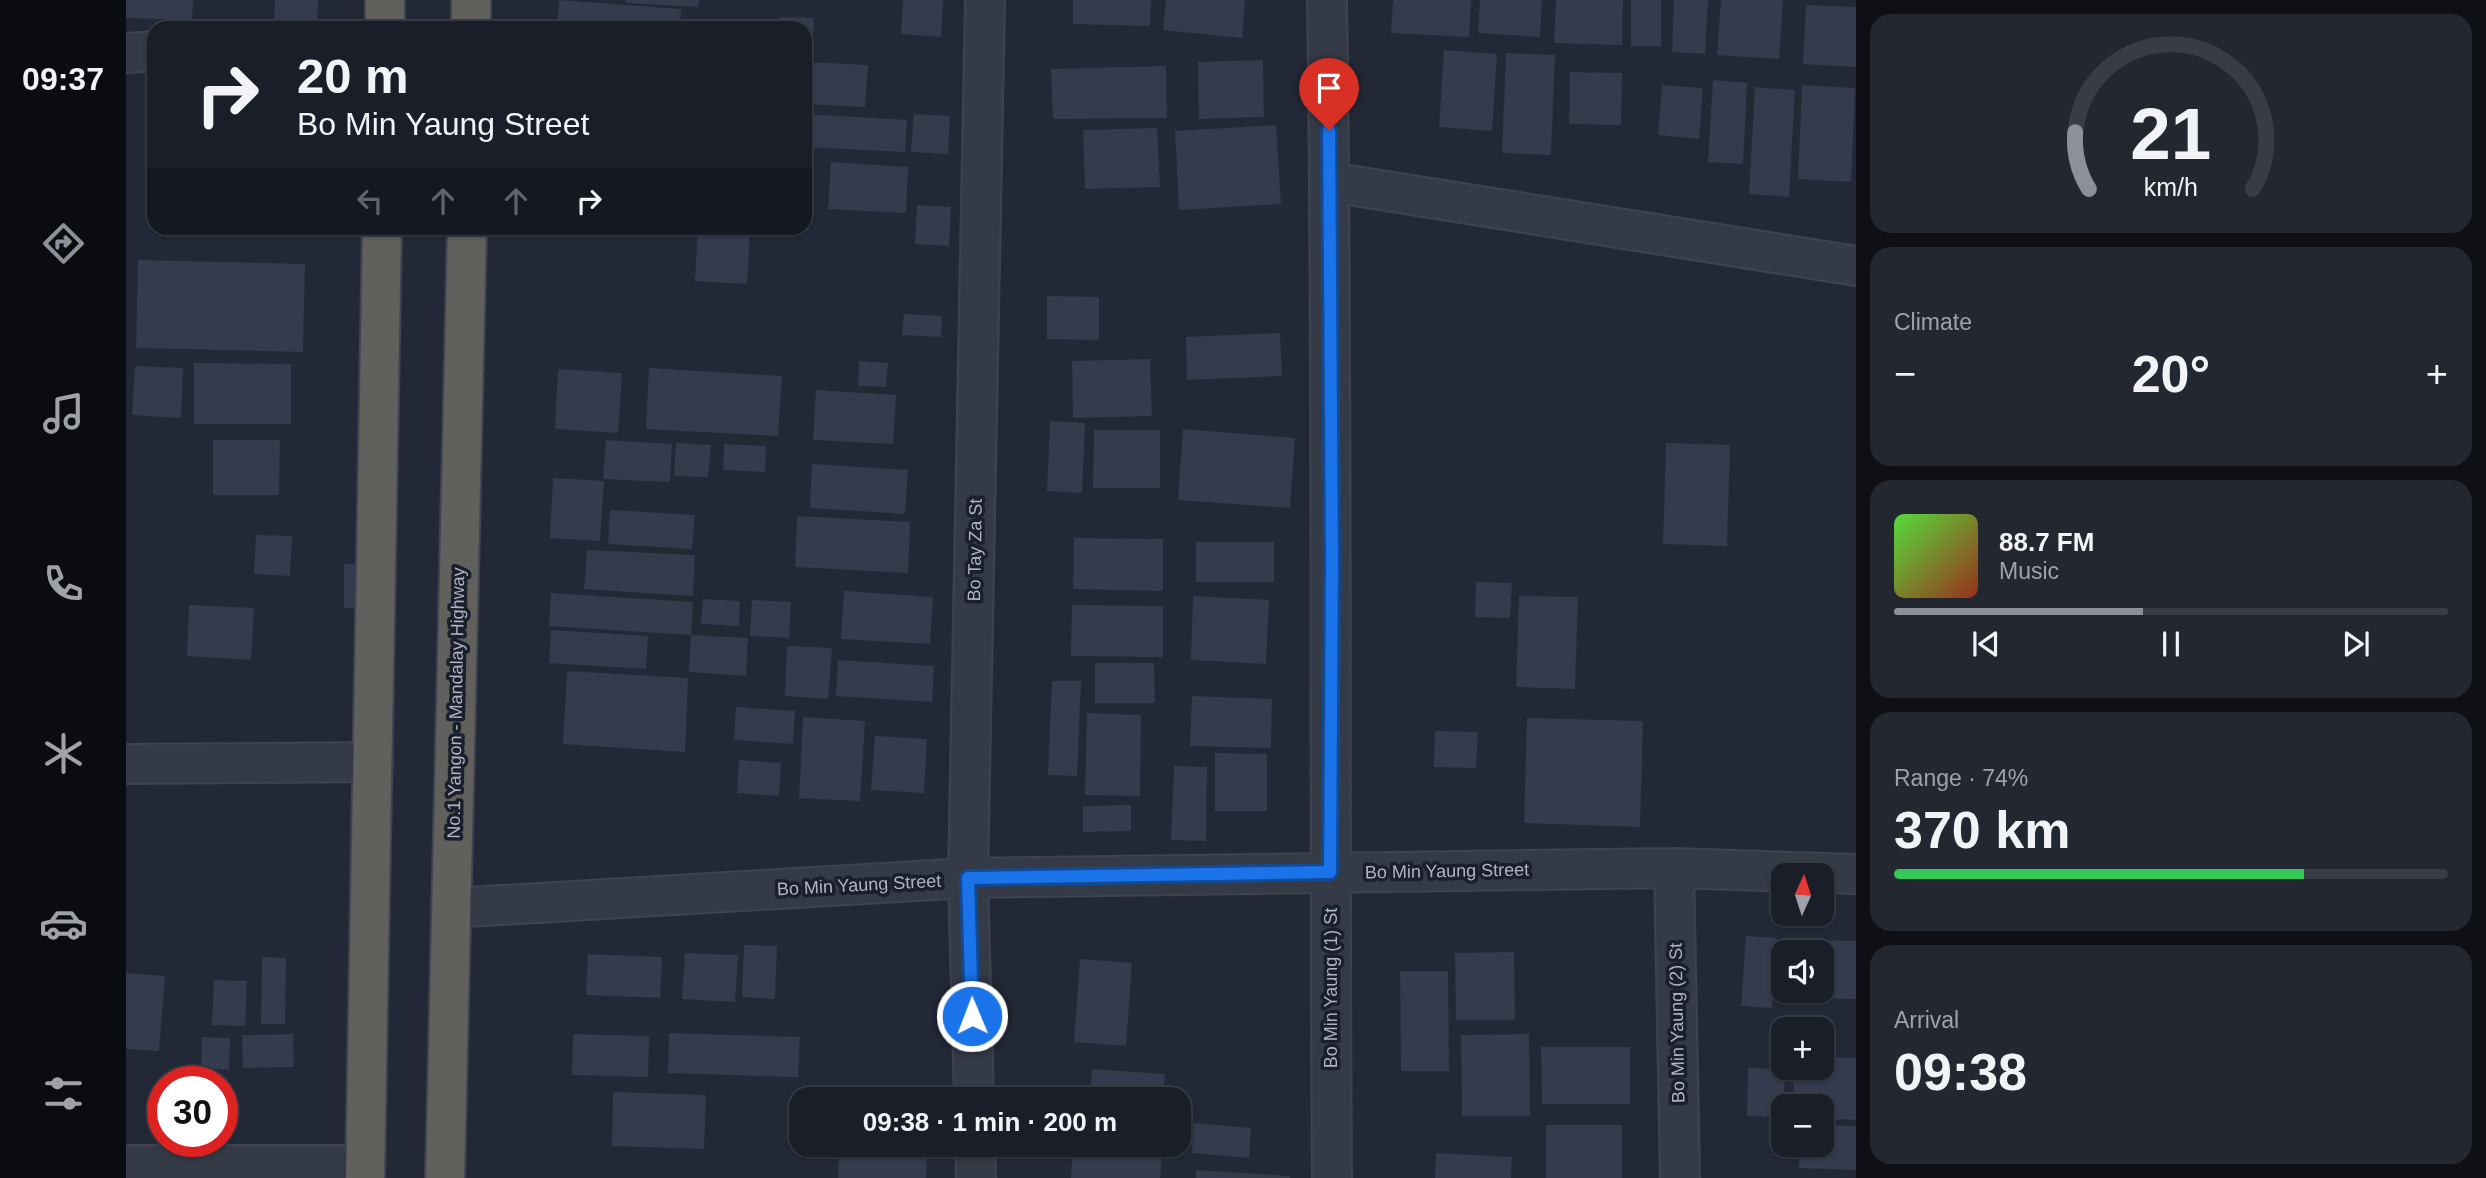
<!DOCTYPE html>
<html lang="en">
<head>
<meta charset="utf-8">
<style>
  :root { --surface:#1a1e28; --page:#232730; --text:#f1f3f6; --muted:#9fa2a8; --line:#383c45; --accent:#8c9099 }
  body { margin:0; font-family:Arial,sans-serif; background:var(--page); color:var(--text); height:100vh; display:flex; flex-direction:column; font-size:26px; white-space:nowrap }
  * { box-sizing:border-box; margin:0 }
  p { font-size:23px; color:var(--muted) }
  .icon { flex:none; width:38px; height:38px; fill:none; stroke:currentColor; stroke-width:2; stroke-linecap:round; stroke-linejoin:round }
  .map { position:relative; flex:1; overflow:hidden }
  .side { display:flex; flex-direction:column; gap:14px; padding:14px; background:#0e1016; width:630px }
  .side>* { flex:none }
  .hud { position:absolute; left:21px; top:21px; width:665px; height:214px; border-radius:21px; box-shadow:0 2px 5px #0004,0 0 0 2px var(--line); background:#1a1e28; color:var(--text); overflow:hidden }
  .needle { width:46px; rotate:3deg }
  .tools { position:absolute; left:1645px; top:863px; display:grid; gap:14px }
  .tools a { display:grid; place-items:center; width:63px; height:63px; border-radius:14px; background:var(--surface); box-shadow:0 2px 5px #0004,0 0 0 2px var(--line); font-size:35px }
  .speed { position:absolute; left:21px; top:1066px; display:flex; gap:14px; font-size:35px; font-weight:700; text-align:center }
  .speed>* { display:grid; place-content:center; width:91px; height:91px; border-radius:50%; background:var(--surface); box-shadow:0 2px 5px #0004,0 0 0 2px var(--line); line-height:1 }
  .speed .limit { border:10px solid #d22; background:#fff; color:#111 }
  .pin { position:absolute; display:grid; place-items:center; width:60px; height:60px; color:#fff; margin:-72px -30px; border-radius:50% 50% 50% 0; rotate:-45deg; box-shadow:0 0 7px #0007 }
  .pin .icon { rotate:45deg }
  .me { position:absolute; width:77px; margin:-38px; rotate:359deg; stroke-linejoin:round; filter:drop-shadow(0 0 5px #0008) }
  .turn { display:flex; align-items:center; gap:24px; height:147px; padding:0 35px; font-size:32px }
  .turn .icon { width:91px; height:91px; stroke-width:2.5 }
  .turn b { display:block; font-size:49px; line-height:60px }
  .lanes { display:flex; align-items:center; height:66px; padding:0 35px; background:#0003; justify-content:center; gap:35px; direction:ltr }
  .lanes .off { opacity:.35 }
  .big { font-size:52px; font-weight:700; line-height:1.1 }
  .side .widget { flex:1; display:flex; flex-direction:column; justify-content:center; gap:10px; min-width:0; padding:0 24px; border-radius:21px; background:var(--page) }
  .side .dial { align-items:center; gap:0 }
  .dial svg { height:182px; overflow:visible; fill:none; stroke:var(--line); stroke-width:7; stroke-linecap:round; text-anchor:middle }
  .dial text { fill:var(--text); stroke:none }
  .song { display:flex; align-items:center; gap:21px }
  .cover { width:84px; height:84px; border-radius:10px; background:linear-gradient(135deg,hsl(110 70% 55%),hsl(10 70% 35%)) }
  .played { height:7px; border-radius:4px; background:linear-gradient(90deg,var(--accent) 45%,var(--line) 45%) }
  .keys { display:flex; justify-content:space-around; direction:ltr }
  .heat { display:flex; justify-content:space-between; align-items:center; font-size:38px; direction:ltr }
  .charge { height:10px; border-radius:5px; background:linear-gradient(90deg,#34c759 74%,var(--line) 0) }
  .trip { position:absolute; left:663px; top:1087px; width:402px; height:70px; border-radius:21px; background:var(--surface); box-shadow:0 2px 5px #0004,0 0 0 2px var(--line); font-weight:700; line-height:70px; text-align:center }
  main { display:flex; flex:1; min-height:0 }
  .tabs { display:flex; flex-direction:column; width:126px; justify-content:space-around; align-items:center; background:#0a0c10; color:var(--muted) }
  .tabs .icon { width:49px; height:49px }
  .tabs .current { color:var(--accent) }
  .tabs b { font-size:32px; color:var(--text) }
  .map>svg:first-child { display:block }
  .building { fill:#343b4d }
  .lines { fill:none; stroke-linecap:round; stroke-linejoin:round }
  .minor-casing { stroke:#3f4350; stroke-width:42 }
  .trunk-casing { stroke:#404451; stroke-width:42 }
  .minor { stroke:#353a47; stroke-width:38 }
  .trunk { stroke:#60605d; stroke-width:38 }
  .route-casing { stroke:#114b97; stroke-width:18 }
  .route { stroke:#1a73e8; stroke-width:12 }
  .labels { text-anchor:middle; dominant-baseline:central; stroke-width:7; stroke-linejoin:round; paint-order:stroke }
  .street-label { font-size:18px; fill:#b0b4c3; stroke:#1b1f2b }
</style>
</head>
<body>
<main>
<nav class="tabs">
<b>09:37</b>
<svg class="icon current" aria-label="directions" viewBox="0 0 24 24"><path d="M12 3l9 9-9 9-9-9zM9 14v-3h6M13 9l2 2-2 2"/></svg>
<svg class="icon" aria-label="music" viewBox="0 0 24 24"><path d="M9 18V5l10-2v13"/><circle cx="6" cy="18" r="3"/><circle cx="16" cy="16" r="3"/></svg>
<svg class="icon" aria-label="phone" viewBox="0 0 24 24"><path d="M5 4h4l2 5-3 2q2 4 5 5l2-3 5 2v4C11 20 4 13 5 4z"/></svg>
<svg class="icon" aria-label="climate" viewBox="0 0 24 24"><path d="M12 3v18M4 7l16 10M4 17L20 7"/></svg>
<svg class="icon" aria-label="car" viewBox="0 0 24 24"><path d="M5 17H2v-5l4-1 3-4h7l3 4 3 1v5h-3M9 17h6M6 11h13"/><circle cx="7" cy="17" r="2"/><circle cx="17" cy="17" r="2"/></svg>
<svg class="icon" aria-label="filters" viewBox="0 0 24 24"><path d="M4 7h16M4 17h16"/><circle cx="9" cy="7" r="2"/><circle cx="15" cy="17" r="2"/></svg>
</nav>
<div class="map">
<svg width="1730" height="1178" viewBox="0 0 1730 1178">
  <rect width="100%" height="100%" fill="#222836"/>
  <path class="building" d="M 0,0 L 67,0 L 66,20 L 0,18 Z
    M 149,0 L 192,0 L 191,27 L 148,25 Z
    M 433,0 L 555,9 L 554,28 L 431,28 Z
    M 500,0 L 573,0 L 572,7 L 499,3 Z
    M 777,0 L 817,0 L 815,37 L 775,34 Z
    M 947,0 L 1025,0 L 1024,26 L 947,24 Z
    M 1040,0 L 1119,0 L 1116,38 L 1037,30 Z
    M 1267,0 L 1345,0 L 1343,37 L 1265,33 Z
    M 1354,0 L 1416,0 L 1414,37 L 1352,33 Z
    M 1430,0 L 1497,0 L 1496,45 L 1428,43 Z
    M 1505,0 L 1535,0 L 1535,46 L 1505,46 Z
    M 1548,0 L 1582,0 L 1579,54 L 1546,52 Z
    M 1595,0 L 1657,0 L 1653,59 L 1591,55 Z
    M 1680,5 L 1730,7 L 1730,67 L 1677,64 Z
    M 653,17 L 688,18 L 687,43 L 679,43 L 679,28 L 652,28 Z
    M 569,19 L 635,23 L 635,28 L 569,28 Z
    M 1318,50 L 1371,54 L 1366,131 L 1313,127 Z
    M 1380,53 L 1429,55 L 1425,155 L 1376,153 Z
    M 1137,60 L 1138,117 L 1073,119 L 1072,62 Z
    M 679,62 L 742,65 L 739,107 L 679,104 Z
    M 1040,66 L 1041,118 L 927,119 L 925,69 Z
    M 1444,72 L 1496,73 L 1495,125 L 1443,124 Z
    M 1587,80 L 1621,83 L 1617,164 L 1582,162 Z
    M 1536,85 L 1577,88 L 1573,139 L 1532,135 Z
    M 1676,85 L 1729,88 L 1725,182 L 1672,179 Z
    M 1629,87 L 1669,90 L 1663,197 L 1623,194 Z
    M 679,114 L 781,120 L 779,152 L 679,147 Z
    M 788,114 L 824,116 L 822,154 L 785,152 Z
    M 1150,125 L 1155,204 L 1053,210 L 1049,131 Z
    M 1031,128 L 1034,187 L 959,189 L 957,130 Z
    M 705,162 L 782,167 L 780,213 L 702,209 Z
    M 791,205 L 825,207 L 823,246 L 789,244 Z
    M 572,228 L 624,230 L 621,284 L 569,281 Z
    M 12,260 L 179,264 L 177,352 L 10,348 Z
    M 921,296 L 973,297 L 973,340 L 921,339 Z
    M 778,314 L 816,316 L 815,337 L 776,335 Z
    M 1154,333 L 1156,376 L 1061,380 L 1060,337 Z
    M 1024,359 L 1026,416 L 947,418 L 946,361 Z
    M 733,361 L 762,363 L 760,387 L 732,386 Z
    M 68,363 L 165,364 L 165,424 L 68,424 Z
    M 9,366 L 57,368 L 55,418 L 6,415 Z
    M 523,368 L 656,376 L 652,436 L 520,429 Z
    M 432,369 L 496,373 L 492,433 L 429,429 Z
    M 690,390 L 770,395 L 767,444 L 687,440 Z
    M 924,421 L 959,423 L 956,493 L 921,491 Z
    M 1057,429 L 1169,438 L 1164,508 L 1052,500 Z
    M 968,430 L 1034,430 L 1034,488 L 967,488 Z
    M 87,440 L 154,440 L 153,495 L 87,495 Z
    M 480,440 L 546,444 L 544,482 L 477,479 Z
    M 550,443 L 585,445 L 582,477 L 548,476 Z
    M 1540,443 L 1604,445 L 1601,546 L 1537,544 Z
    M 598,444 L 640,446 L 639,472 L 597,470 Z
    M 686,464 L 782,470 L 779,514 L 684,508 Z
    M 427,478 L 478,481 L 474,541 L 424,538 Z
    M 484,510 L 569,515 L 566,549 L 482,544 Z
    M 671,516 L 784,522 L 782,573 L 669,567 Z
    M 130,535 L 166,536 L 164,576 L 128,574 Z
    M 948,538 L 1037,539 L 1037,591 L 947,589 Z
    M 1070,542 L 1148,542 L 1148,582 L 1070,582 Z
    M 461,550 L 569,555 L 567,596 L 458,589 Z
    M 240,563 L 240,609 L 218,608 L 218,564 Z
    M 1350,582 L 1386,583 L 1384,618 L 1349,617 Z
    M 718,591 L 807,597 L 804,644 L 715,639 Z
    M 425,593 L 567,602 L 565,635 L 423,626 Z
    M 1067,596 L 1143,600 L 1140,664 L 1065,660 Z
    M 1393,596 L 1452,597 L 1449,689 L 1390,687 Z
    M 577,599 L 614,601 L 613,626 L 575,624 Z
    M 626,600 L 665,602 L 663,638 L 624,636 Z
    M 63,605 L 128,608 L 125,660 L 61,656 Z
    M 946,605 L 1037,606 L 1037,657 L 945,656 Z
    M 425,630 L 522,636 L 520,669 L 423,663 Z
    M 565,635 L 622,638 L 620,676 L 563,672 Z
    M 661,646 L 706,648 L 702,699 L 659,696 Z
    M 712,660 L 808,666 L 806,702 L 710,696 Z
    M 969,663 L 1028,663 L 1029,703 L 969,703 Z
    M 441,671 L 562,678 L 559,752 L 437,744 Z
    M 926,681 L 955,681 L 951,776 L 922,775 Z
    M 1066,696 L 1146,699 L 1145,748 L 1064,746 Z
    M 610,707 L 669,711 L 667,744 L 608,740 Z
    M 961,713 L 1015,715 L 1014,796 L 959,795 Z
    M 677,717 L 739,721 L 734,801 L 673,798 Z
    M 1401,718 L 1517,721 L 1514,827 L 1398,823 Z
    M 1309,731 L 1352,732 L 1350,768 L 1308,767 Z
    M 749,736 L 801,739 L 798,793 L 745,790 Z
    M 1089,753 L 1141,754 L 1141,811 L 1089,811 Z
    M 613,760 L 655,763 L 653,796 L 611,793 Z
    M 1048,766 L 1081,767 L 1080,841 L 1045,840 Z
    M 1005,805 L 1005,831 L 957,832 L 957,806 Z
    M 1620,936 L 1651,938 L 1646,1008 L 1615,1006 Z
    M 1690,940 L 1730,941 L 1730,999 L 1688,998 L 1688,990 L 1696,990 L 1696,952 L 1690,952 Z
    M 618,945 L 651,946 L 649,999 L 616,997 Z
    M 1388,952 L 1389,1020 L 1330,1020 L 1329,953 Z
    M 559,953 L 612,955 L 609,1002 L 556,999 Z
    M 462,954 L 536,957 L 534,998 L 460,995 Z
    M 136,957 L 160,958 L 159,1024 L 135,1024 Z
    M 954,959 L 1006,963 L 1000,1046 L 948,1042 Z
    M 1274,971 L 1322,971 L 1323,1071 L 1275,1071 Z
    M 0,973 L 39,976 L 33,1051 L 0,1049 Z
    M 88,980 L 121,981 L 119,1026 L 86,1025 Z
    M 543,1033 L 674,1037 L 672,1077 L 542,1073 Z
    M 167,1034 L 168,1067 L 117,1068 L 116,1035 Z
    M 447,1034 L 523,1036 L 522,1077 L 446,1075 Z
    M 1403,1034 L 1404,1116 L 1336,1116 L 1335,1035 Z
    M 76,1037 L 104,1038 L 103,1070 L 75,1068 Z
    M 1415,1047 L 1504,1047 L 1504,1104 L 1416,1104 Z
    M 1696,1057 L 1730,1058 L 1730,1120 L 1696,1119 L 1696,1106 L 1667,1106 L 1668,1068 L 1696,1068 Z
    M 1622,1068 L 1659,1069 L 1657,1117 L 1621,1116 Z
    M 966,1069 L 1039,1074 L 1037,1099 L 964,1099 Z
    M 487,1092 L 580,1095 L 578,1149 L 486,1146 Z
    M 1068,1123 L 1125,1128 L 1123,1158 L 1066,1153 Z
    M 1420,1125 L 1496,1125 L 1496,1178 L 1420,1178 Z
    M 1696,1125 L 1730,1126 L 1730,1170 L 1673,1168 L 1674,1144 L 1696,1144 Z
    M 713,1144 L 801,1144 L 800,1178 L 712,1178 Z
    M 947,1144 L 1037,1144 L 1034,1178 L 945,1178 Z
    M 1310,1153 L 1386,1157 L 1385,1178 L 1309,1178 Z
    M 1070,1170 L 1164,1176 L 1164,1178 L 1070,1178 Z"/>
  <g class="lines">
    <g class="minor-casing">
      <path id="minor" d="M 1201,0 C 1207,393 1203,785 1206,1178
        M 0,53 L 28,51
        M 1204,182 L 1730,266
        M 0,764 L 247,762
        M 1548,868 L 1554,1178
        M 325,908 L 842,878 L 1548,868 L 1730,874
        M 848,1099 L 842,878 L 859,0
        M 849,1144 L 850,1178
        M 0,1165 L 239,1165"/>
    </g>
    <g class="trunk-casing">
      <path id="trunk" d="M 259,0 L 259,28
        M 345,28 L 345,0
        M 239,1178 L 256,228
        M 319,1178 L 341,228"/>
    </g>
    <use href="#minor" class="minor"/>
    <use href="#trunk" class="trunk"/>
  </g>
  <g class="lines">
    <g class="route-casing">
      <path id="route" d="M 846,1016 L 842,878 L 1204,872 L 1206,559 L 1203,130"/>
    </g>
    <use href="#route" class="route"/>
  </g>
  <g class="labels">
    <g class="street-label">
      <text transform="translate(849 550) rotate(-89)">Bo Tay Za St</text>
      <text transform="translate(330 703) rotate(-89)">No.1 Yangon - Mandalay Highway</text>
      <text transform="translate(1321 871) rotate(-1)">Bo Min Yaung Street</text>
      <text transform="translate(733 885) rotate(-3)">Bo Min Yaung Street</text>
      <text transform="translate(1205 988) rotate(-90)">Bo Min Yaung (1) St</text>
      <text transform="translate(1551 1023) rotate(-91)">Bo Min Yaung (2) St</text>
    </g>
  </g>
</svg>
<div class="tools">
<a><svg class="needle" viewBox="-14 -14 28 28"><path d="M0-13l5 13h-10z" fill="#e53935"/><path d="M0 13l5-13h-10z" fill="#9fa2a8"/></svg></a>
<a><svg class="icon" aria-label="sound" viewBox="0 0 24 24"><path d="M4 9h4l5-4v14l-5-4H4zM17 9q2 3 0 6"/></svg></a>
<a>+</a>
<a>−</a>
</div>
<div class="speed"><div class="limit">30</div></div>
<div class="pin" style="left:1203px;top:130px;background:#d93025"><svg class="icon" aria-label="arrive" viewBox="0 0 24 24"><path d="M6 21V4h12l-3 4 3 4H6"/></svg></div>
<svg class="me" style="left:846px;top:1016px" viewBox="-20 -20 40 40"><circle r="17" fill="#1a73e8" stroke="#fff" stroke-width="3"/><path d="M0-11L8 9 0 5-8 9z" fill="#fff"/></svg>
<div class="trip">09:38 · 1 min · 200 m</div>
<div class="hud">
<div class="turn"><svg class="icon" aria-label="right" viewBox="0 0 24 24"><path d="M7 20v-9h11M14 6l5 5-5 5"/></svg><div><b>20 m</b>Bo Min Yaung Street</div></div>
<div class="lanes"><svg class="icon off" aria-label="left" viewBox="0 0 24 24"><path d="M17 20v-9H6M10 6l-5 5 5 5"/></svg><svg class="icon off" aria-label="ahead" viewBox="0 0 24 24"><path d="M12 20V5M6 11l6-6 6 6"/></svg><svg class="icon off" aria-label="ahead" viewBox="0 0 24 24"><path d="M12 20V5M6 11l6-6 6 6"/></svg><svg class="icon" aria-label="right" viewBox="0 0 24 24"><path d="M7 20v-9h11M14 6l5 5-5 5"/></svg></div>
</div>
</div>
<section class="side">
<div class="widget dial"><svg viewBox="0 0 100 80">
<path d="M14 69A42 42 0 1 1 86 69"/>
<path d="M14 69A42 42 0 0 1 8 44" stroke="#8c9099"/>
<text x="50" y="56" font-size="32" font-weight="700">21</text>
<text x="50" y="72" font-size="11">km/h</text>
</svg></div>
<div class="widget"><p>Climate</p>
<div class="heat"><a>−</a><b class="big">20°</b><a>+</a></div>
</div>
<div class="widget">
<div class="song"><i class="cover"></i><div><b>88.7 FM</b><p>Music</p></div></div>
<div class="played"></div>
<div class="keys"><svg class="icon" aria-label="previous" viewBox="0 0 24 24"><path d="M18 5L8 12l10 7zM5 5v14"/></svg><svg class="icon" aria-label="pause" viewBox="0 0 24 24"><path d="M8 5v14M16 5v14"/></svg><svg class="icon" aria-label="next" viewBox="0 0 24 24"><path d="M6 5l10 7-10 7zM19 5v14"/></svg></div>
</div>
<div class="widget"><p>Range · 74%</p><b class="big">370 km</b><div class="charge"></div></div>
<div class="widget"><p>Arrival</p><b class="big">09:38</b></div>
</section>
</main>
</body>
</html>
